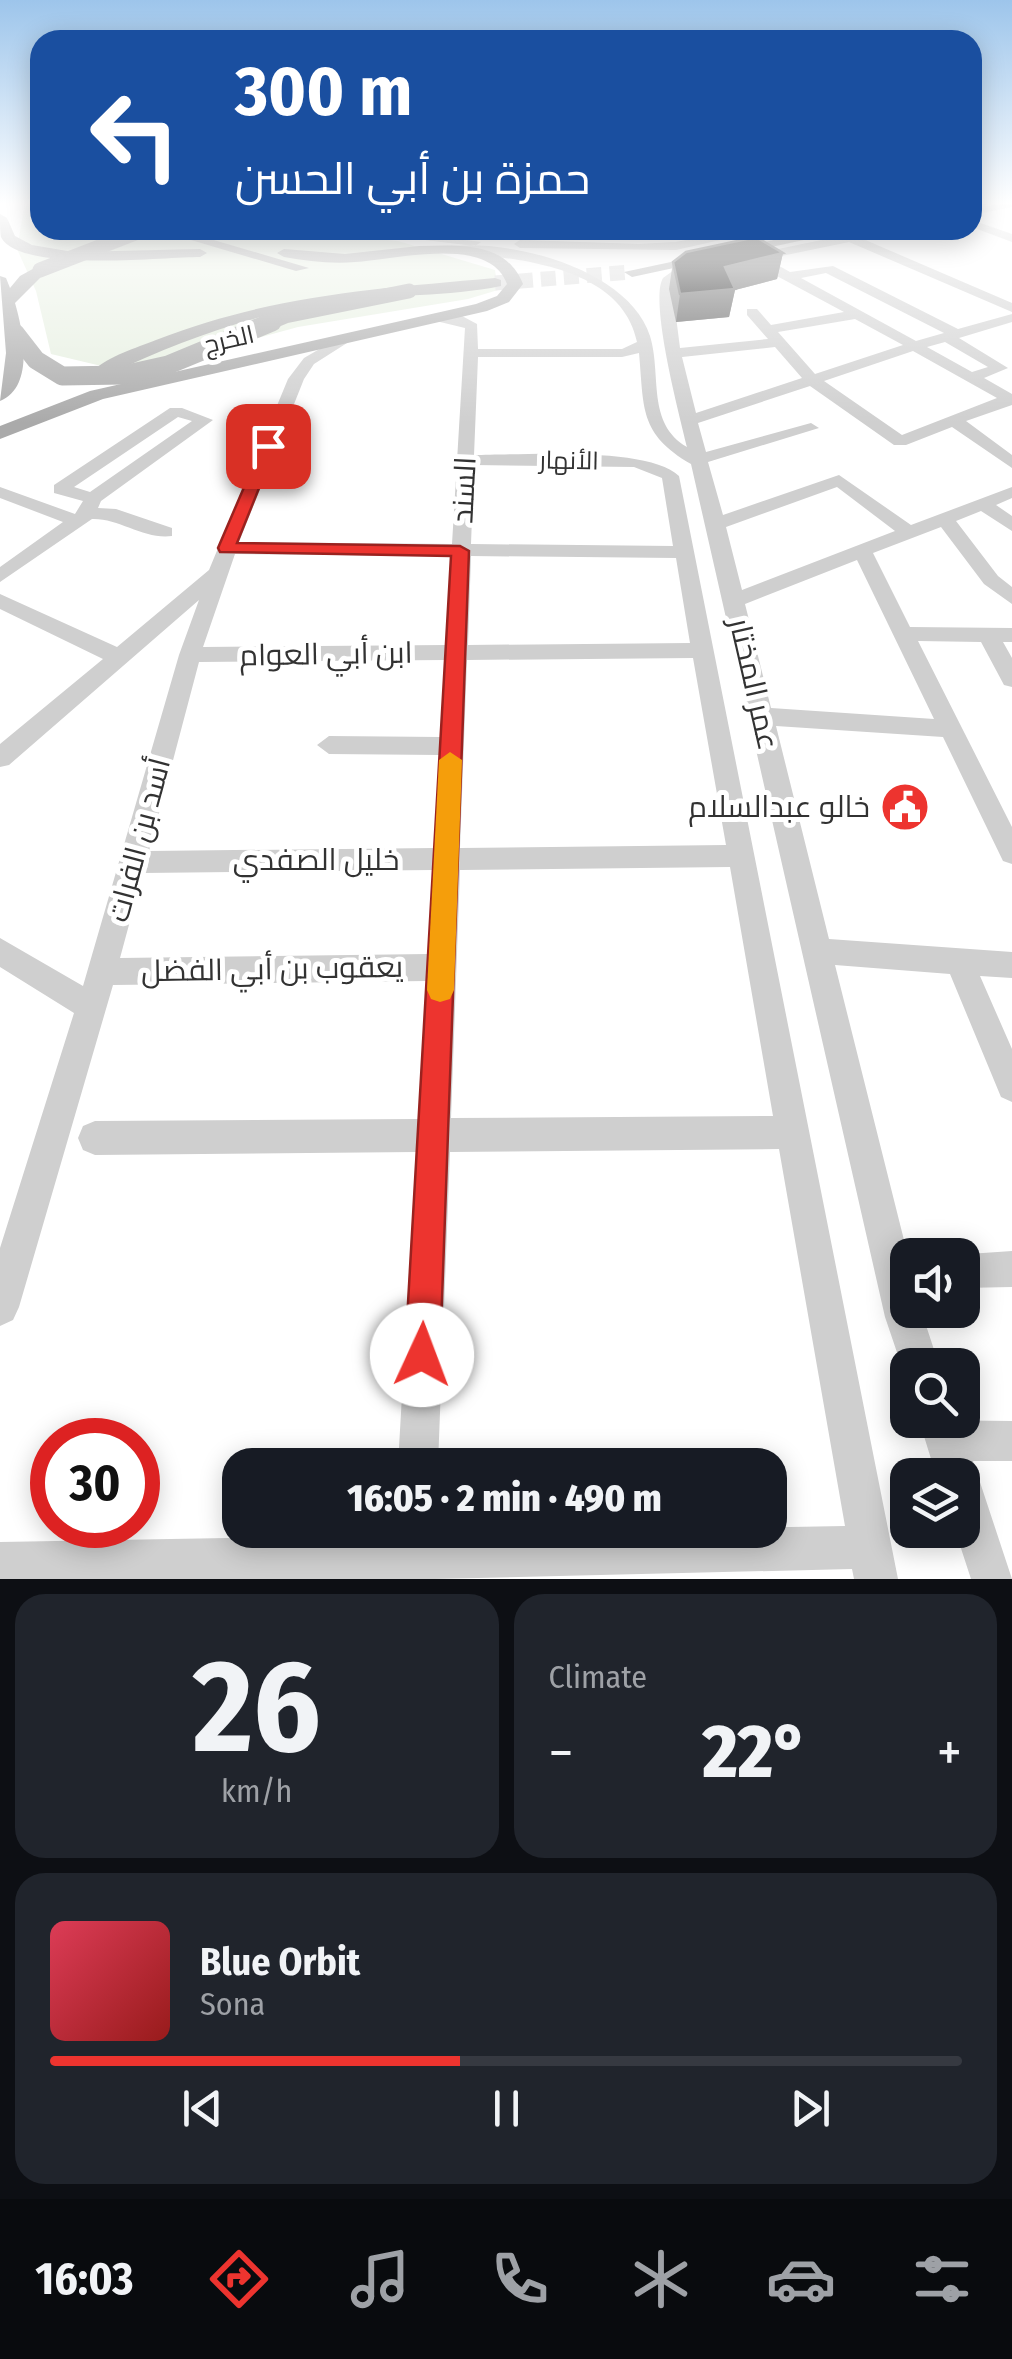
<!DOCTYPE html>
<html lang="en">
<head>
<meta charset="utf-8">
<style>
  :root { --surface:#171b24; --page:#20242c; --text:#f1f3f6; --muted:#9ea1a6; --line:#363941; --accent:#ed342f }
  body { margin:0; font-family:"Fira Sans Condensed",Cairo,sans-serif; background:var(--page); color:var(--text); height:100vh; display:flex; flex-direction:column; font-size:38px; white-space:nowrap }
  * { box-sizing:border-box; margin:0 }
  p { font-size:32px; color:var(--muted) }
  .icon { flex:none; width:55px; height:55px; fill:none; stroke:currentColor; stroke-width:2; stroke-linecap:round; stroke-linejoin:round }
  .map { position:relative; height:1579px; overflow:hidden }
  .drawer { display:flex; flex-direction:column; gap:15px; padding:15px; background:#0d0f14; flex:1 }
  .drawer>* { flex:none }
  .guide { position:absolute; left:30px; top:30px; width:952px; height:210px; border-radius:30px; box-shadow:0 5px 25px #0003; background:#1a4fa0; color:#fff; overflow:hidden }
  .fabs { position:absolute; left:890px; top:1238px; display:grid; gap:20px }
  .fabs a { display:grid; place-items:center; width:90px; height:90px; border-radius:20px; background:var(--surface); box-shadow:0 5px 25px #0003; font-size:50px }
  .speed { position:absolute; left:30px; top:1418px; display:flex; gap:20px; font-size:50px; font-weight:700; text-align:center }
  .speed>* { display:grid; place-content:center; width:130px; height:130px; border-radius:50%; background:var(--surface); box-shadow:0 5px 25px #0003; line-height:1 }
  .speed .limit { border:15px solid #d22; background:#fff; color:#111 }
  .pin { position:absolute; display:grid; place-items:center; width:85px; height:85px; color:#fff; margin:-42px; border-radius:20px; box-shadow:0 5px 15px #0006 }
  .me { position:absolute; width:110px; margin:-55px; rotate:2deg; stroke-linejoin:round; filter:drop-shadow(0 0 8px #0008) }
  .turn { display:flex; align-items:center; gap:35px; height:210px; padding:0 40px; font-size:45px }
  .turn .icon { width:130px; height:130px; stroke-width:2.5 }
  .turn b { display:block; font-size:70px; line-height:85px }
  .big { font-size:75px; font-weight:800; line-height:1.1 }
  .drawer .widget { flex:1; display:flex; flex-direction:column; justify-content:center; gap:15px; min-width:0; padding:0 35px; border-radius:30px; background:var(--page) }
  .drawer .dial { align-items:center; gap:0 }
  .dial b { font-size:130px; line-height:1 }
  .song { display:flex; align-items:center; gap:30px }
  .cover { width:120px; height:120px; border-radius:15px; background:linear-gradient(135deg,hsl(350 70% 55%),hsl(0 70% 35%)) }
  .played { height:10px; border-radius:5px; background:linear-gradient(90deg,var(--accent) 45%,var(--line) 45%) }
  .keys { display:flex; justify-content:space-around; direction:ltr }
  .heat { display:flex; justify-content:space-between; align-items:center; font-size:55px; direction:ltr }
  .drawer .tiles { flex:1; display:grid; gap:15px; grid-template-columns:1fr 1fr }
  .widget:last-child { grid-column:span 2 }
  .trip { position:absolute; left:222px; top:1448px; width:565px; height:100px; border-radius:30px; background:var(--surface); box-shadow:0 5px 25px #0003; font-weight:800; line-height:100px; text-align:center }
  .menu { display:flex; height:160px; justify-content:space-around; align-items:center; background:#090b0e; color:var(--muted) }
  .menu .icon { width:70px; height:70px }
  .menu .on { color:var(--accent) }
  .menu b { font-size:45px; color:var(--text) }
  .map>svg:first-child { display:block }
  .green { fill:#e6efe0 }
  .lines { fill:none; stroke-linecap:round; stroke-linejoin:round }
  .major-tunnel { stroke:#d6d6d6; stroke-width:15; stroke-dasharray:15 8; stroke-linecap:butt }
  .minor { fill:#cfcfcf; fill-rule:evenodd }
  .major { fill:#aaa; fill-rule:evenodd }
  .major-bridge-far1 { stroke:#aaa; stroke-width:15 }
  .major-bridge { stroke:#aaa; stroke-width:19 }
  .wall { fill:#8c8c8c }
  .shaded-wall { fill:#5e5e5e }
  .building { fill:#191919; stroke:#5e5e5e; stroke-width:2.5 }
  .route { fill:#ed342f; stroke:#9a221f; stroke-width:2.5 }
  .slow { fill:#f59e0b }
  .labels { text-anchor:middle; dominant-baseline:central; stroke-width:10; stroke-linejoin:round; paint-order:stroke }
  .far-street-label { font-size:25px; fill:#323232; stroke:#fff }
  .street-label { font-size:30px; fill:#323232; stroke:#fff }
  .poi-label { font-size:30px; fill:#323232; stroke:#fff; text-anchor:end }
</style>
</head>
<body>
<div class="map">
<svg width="1012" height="1579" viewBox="0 0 1012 1579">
  <rect width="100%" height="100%" fill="#fff"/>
  <path class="green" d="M 25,202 L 40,204 L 40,230 L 281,230 L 398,241 L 495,270 L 498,290 L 468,299 L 298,327 L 225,347 L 114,369 L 51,354 L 36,291 L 17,249 Z"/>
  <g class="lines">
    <path class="major-tunnel" d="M 495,283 L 632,272"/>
    <path class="minor" d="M 1012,202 L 1012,207 L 972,215 L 972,208 Z
      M 972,220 L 1012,234 L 1012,242 L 972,227 Z
      M 342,230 L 386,230 L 481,242 L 475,246 Z
      M 740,230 L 764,230 L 676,250 L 520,248 L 514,244 L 520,240 L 639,244 L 676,242 Z
      M 871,230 L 894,230 L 863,239 L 1012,303 L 1012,312 L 849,242 L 767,259 L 790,272 L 833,266 L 958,329 L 1012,314 L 1012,322 L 959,338 L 1008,368 L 984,378 L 1012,394 L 1012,405 L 966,421 L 1012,455 L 1012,468 L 952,427 L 906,445 L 894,445 L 810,386 L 698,423 L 706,452 L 811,423 L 819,428 L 708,462 L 723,515 L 839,475 L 911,525 L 1012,487 L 1012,498 L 996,505 L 1012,516 L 1012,531 L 981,511 L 956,521 L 998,576 L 1012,587 L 1012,604 L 984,584 L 941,527 L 873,553 L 910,627 L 1012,628 L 1012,642 L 1003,642 L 1012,658 L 1012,687 L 1004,685 L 981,642 L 918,641 L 1012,827 L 1012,864 L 1003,861 L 943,737 L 776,726 L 829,939 L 1012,952 L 1012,978 L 980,976 L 1012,1049 L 1012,1102 L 1001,1097 L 950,974 L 835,965 L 908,1256 L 908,1310 L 921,1310 L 939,1365 L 908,1365 L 906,1379 L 885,1317 L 691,464 C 639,434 644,408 639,353 L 622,357 L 478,357 L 474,455 C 520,455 649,446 679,476 L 898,1579 L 854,1579 L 852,1569 L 435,1579 L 0,1579 L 0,1542 L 394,1535 L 394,1530 L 436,1530 L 436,1534 L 845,1526 L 779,1149 L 450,1152 L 438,1465 L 398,1465 L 416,1152 L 95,1155 L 83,1150 L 78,1138 L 83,1126 L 95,1121 L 418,1119 L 426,981 L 113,985 L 19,1307 L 13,1320 L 0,1326 L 0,1248 L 74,1013 L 0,967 L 0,938 L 83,986 L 179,655 L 199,600 L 9,765 L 0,767 L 0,744 L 103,659 L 0,609 L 0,594 L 117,647 L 209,570 L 288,379 L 304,358 L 342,336 L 347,337 L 347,343 L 314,364 L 304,379 L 239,542 L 452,544 L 465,328 L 436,321 L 436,315 L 462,316 L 477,324 L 478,349 L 622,349 L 637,342 C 622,267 518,258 457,253 L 453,246 C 515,240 629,270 650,336 C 662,375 646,423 687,447 C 680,417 649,301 663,278 L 674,270 L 698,263 L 704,267 L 672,285 L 680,348 L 768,339 L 747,315 L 747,309 L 757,309 L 771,325 L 844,312 L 749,261 L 749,255 ZM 826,273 L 944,333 L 916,341 L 801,278 ZM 855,319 L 903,345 L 815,374 L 778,332 ZM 945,342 L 988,367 L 972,372 L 927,347 ZM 775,347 L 802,378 L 696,413 L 682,357 ZM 913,351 L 997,398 L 902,435 L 824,381 ZM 474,465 L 634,467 L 662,478 L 673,546 L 471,544 ZM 837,487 L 895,531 L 742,590 L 726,527 ZM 235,554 L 451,556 L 446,645 L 203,647 ZM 471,556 L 676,558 L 690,643 L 468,645 ZM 857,560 L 934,719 L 771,708 L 745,604 ZM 693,658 L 726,845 L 460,848 L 467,660 ZM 445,660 L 441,737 L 329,736 L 317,745 L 329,754 L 440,755 L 434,848 L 149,851 L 199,662 ZM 730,867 L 773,1116 L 451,1118 L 460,870 ZM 433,870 L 428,954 L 120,958 L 143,873 Z
      M 170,408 L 182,408 L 213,420 L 101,501 L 98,508 L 116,509 L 172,528 L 172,536 C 145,540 119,518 92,519 L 0,582 L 0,567 L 63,522 L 0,498 L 0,487 L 75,514 L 83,501 L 54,493 L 54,485 ZM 178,417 L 192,421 L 90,492 L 74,487 Z
      M 1012,1251 L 1012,1287 L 962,1288 L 962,1255 L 954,1255 Z
      M 919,1420 L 1012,1421 L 1012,1461 L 973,1461 L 1012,1579 L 971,1579 L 955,1530 L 962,1530 L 962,1475 L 936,1475 Z"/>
    <path class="major" d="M 972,202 L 996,202 L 972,209 Z
      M 0,214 L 7,218 L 15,236 L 32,245 L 73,252 L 200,249 L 207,253 L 200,257 C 164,257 18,273 1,237 C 0,232 0,220 0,214 Z
      M 157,230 L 180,230 L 309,268 L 296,271 Z
      M 821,230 L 850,230 L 632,277 L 624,272 Z
      M 419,246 C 459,245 506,241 523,284 L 509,302 L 487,311 L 103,399 L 0,439 L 0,426 L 90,391 L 476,304 L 497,296 L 507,284 C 489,234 396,260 355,262 C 331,264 307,261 284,257 L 277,253 L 284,249 L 345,254 Z
      M 40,265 L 48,270 L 15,303 C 23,330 35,387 0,401 L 6,353 L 0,276 L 6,278 L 10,288 L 20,276 Z
      M 495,278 L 501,280 L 501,286 C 448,297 392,294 338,301 C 258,312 182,340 109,374 L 103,375 L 94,370 C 109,356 136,348 156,340 C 272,295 373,289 495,278 Z"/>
    <path class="major-bridge-far1" d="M 40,270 L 143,230
      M 266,324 L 285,316 L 409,291"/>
    <path class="major-bridge" d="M 15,333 L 36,360 L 62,376 L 123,375 L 168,365 L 272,322"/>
  </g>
  <path class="wall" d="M 783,253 L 777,279 L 735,290 L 729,317 L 676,322 L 669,289 L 673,262 Z"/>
  <path class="shaded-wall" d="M 783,253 L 777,279 L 735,290 L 729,317 L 676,322 L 680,294 L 725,267 Z"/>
  <path class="building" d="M 756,237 L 783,253 L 725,267 L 735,289 L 680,294 L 673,262 L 686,252 Z"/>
  <linearGradient id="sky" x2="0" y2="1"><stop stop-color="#9dc5eb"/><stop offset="0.48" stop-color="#fff"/><stop offset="1" stop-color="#fff" stop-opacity="0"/></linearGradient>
  <rect width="1012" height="423" fill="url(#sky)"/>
  <path class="route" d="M 263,443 L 276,446 L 237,543 L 460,546 L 469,551 L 440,1355 L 435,1367 L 422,1372 L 410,1367 L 405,1355 L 451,556 L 220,552 L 218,548 Z"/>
  <path class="slow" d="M 450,752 L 462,760 L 454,990 L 450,999 L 440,1002 L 431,999 L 427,990 L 439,760 Z"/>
  <defs>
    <g id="civic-disc" transform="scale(2.5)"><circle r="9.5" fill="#ed342f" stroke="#fff"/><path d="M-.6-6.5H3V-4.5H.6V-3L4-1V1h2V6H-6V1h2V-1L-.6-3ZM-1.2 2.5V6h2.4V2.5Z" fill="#fff"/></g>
  </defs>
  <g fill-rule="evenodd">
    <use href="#civic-disc" x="905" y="807"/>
  </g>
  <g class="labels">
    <g class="far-street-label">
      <text transform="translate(229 340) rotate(-13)">الخرج</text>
      <text transform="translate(569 461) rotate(1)">الأنهار</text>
    </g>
    <g class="street-label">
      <text transform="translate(464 490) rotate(-87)">السند</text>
      <text transform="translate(326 654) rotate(-1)">ابن أبي العوام</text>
      <text transform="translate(754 684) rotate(77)">عمر المختار</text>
      <text transform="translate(139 840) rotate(-75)">أسد بن الفرات</text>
      <text x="316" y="860">خليل الصفدي</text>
      <text transform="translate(272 969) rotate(-1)">يعقوب بن أبي الفضل</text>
    </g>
    <g class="poi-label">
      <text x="870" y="807">خالو عبدالسلام</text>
    </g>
  </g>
</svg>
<div class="fabs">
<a><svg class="icon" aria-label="sound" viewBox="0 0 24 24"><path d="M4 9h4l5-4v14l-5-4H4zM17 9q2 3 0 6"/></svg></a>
<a><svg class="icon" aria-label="search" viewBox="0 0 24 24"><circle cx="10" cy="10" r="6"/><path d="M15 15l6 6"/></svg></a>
<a><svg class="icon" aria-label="layers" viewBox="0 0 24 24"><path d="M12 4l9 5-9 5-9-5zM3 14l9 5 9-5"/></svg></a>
</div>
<div class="speed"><div class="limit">30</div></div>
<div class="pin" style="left:268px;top:446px;background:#d93025"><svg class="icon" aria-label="arrive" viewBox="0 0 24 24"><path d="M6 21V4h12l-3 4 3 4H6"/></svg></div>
<svg class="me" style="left:422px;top:1355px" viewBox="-20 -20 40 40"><circle r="19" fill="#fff"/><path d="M0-13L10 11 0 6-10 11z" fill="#ed342f"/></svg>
<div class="trip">16:05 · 2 min · 490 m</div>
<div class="guide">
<div class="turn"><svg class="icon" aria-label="left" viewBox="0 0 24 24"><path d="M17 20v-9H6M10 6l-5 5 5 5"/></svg><div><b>300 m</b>حمزة بن أبي الحسن</div></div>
</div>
</div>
<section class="drawer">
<div class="tiles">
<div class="widget dial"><b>26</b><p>km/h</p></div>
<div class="widget"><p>Climate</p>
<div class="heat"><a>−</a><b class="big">22°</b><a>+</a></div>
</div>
<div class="widget">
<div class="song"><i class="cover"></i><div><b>Blue Orbit</b><p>Sona</p></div></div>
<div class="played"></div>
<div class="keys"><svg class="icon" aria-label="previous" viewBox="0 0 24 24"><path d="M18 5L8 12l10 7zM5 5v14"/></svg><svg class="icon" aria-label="pause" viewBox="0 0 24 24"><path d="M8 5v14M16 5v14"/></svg><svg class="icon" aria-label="next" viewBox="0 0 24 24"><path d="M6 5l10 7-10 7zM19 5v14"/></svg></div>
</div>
</div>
</section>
<nav class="menu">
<b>16:03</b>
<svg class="icon on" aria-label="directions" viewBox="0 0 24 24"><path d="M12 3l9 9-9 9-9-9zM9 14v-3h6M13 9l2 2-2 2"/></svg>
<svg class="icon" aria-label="music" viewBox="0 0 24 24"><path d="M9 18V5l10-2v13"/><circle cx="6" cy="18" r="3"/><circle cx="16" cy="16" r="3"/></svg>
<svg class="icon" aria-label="phone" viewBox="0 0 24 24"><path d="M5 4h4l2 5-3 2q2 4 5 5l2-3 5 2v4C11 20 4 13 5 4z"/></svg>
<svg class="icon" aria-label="climate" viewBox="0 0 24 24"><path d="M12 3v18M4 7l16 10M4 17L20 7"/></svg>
<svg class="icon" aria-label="car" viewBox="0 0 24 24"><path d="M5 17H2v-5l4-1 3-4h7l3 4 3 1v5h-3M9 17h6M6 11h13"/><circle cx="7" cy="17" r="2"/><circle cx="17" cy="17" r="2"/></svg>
<svg class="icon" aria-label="filters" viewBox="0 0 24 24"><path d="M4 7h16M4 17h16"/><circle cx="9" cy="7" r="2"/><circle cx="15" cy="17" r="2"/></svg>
</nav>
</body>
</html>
